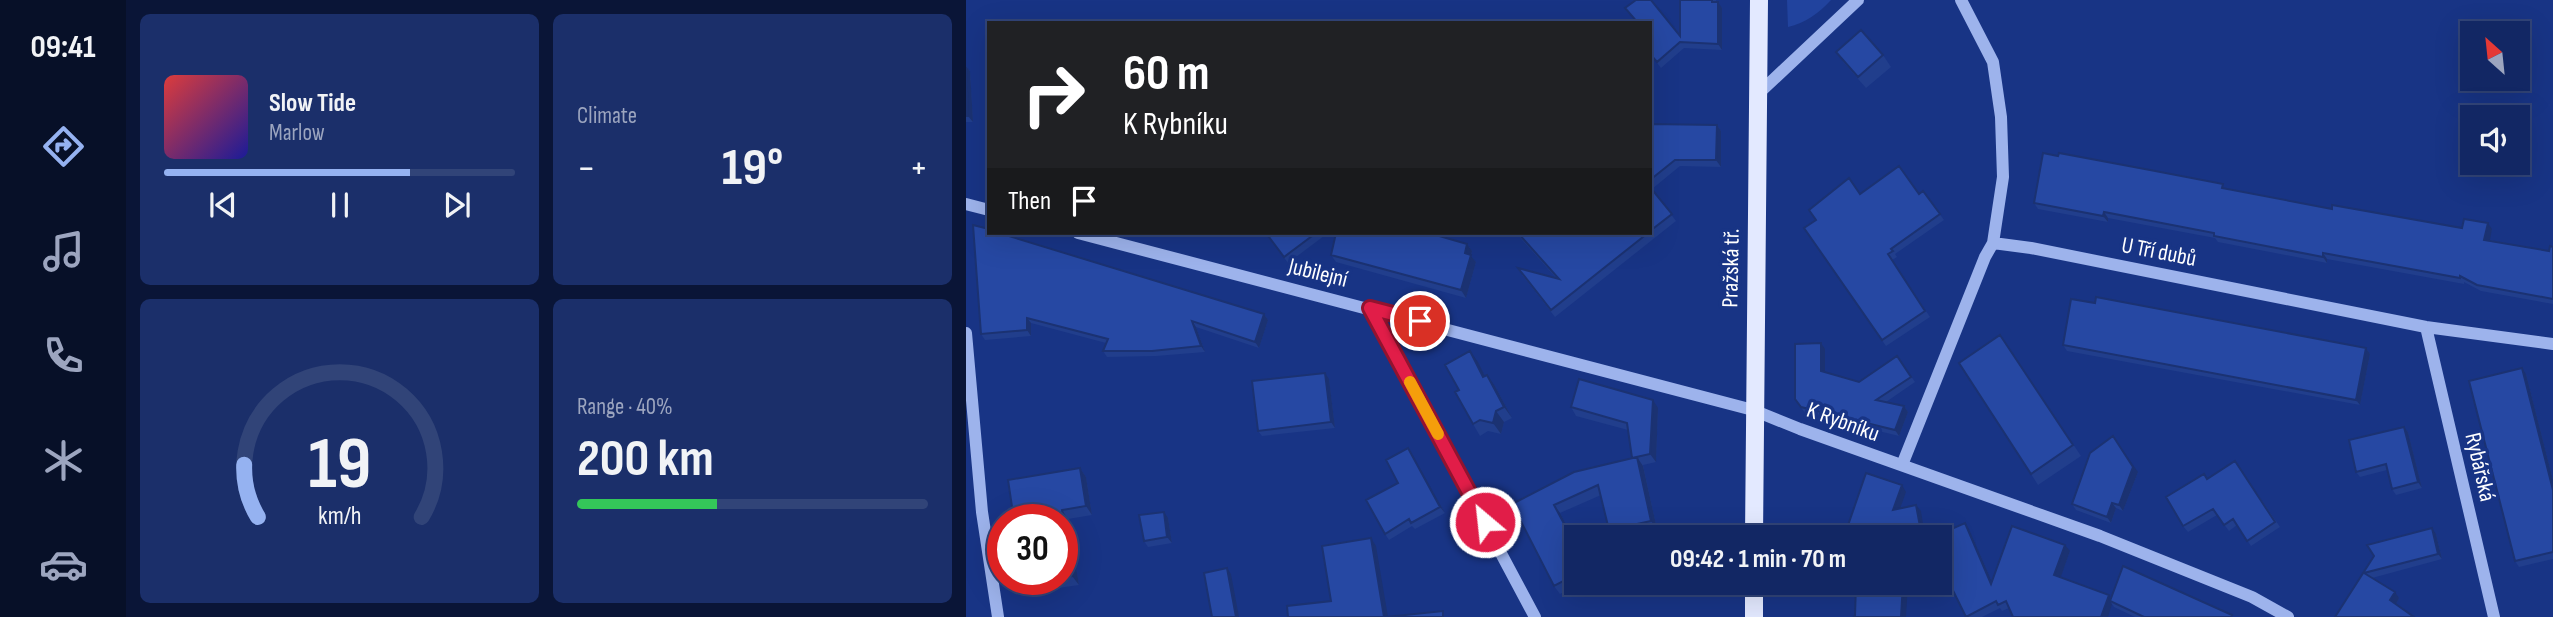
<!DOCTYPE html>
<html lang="en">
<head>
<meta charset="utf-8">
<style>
  :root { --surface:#122764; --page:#1b2f6a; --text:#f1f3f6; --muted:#9ca5bf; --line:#314478; --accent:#95b2f1 }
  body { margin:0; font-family:"Sofia Sans Condensed",sans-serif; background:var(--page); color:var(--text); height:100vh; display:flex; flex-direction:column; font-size:26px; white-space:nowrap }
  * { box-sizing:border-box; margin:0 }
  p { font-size:23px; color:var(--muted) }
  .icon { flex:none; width:38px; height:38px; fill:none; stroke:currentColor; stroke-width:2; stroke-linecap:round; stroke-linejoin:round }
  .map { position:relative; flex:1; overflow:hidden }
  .drawer { display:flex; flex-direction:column; gap:14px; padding:14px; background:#0a1537; width:840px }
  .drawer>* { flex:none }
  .hud { position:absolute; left:21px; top:21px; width:665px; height:214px; border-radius:0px; box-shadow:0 7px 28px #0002,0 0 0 2px var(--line); background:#202124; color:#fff; overflow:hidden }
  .needle { width:46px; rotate:333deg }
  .fabs { position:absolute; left:1494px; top:21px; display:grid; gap:14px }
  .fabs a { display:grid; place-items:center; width:70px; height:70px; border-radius:0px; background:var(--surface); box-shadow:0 7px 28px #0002,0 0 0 2px var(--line); font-size:35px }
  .speed { position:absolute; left:21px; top:504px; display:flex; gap:14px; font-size:35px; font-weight:700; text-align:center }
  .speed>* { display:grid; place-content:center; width:91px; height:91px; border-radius:50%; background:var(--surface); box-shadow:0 7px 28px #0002,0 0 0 2px var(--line); line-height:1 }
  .speed .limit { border:10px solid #d22; background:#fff; color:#111 }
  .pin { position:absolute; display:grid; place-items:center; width:60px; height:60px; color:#fff; margin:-30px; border:4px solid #fff; border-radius:50%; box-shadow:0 2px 7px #0007 }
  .me { position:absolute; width:77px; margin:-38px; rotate:332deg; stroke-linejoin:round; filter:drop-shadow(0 0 5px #0008) }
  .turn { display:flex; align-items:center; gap:24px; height:147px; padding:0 21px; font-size:32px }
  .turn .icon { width:91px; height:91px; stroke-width:2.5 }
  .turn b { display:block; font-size:49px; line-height:60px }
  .then { display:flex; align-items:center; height:66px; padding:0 21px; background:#0003; gap:14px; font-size:26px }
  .big { font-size:52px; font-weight:700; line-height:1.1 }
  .drawer .widget { flex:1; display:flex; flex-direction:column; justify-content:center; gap:10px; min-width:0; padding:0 24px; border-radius:10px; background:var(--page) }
  .drawer .dial { align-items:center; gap:0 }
  .dial svg { height:182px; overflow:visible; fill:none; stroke:var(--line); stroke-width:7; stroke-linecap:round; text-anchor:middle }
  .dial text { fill:var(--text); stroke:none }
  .song { display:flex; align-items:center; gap:21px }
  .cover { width:84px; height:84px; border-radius:10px; background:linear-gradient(135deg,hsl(0 70% 55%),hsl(240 70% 35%)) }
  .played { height:7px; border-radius:4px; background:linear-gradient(90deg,var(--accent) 70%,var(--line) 70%) }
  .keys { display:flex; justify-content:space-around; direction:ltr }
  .heat { display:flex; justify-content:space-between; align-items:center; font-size:38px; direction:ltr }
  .charge { height:10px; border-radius:5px; background:linear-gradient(90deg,#34c759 40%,var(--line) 0) }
  .drawer .tiles { flex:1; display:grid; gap:14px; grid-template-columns:repeat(2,1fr) }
  .trip { position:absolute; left:598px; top:525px; width:388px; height:70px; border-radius:0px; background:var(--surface); box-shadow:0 7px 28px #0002,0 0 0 2px var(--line); font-weight:700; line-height:70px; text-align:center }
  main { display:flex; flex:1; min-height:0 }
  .menu { display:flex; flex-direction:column; width:126px; justify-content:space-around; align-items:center; background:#071028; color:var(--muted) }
  .menu .icon { width:49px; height:49px }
  .menu .active { color:var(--accent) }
  .menu b { font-size:32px; color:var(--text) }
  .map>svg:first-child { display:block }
  .green { fill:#21439e }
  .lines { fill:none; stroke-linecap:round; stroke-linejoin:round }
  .minor { stroke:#9db3ec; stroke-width:12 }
  .major { stroke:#e3e9ff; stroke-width:18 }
  .wall { fill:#213e8c }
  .shaded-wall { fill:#1b3272 }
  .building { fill:#2648a3; stroke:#1b3272; stroke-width:2 }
  .route-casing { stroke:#92132f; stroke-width:18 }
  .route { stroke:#e11d48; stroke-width:12 }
  .slow { stroke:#f59e0b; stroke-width:12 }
  .labels { text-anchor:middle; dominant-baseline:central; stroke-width:7; stroke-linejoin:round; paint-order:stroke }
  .street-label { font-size:23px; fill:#fff; stroke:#183485 }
</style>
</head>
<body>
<main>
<nav class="menu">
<b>09:41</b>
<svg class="icon active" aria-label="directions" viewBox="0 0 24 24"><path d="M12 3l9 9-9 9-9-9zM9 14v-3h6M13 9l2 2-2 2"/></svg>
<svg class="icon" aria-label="music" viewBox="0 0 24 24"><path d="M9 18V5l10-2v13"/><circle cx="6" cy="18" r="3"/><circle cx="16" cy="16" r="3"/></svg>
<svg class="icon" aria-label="phone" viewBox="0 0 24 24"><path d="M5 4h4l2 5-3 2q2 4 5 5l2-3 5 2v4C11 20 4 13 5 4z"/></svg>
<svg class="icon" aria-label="climate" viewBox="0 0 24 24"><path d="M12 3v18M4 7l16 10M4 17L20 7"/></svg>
<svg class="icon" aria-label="car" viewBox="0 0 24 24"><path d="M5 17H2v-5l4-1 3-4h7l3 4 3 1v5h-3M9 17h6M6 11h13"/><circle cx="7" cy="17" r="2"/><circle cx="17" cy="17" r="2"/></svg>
</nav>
<section class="drawer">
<div class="tiles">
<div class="widget">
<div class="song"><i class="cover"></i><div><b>Slow Tide</b><p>Marlow</p></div></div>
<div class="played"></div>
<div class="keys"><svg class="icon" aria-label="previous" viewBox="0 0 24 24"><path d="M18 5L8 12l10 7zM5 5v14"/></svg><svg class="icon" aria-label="pause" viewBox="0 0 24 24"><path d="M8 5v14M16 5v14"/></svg><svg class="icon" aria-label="next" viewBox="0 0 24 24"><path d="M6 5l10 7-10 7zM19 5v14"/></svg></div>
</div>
<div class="widget"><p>Climate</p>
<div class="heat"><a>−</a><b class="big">19°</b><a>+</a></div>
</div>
<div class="widget dial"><svg viewBox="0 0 100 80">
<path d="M14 69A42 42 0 1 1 86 69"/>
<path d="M14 69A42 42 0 0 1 8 46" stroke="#95b2f1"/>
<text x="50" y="56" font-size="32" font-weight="700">19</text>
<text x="50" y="72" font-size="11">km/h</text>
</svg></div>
<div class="widget"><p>Range · 40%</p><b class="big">200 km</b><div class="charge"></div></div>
</div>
</section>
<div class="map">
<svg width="1587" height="617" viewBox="0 0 1587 617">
  <rect width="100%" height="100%" fill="#183485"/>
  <path class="green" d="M 821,0 L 865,0 C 853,13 839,23 822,27 Z"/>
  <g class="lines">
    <path class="minor" d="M 792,94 L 892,0
      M 0,204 L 23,210
      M 112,233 L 787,410 L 834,429 L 1134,536 L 1286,597 L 1322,617
      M 1027,243 L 1065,248 L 1460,327 L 1587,344
      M 404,308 L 569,617
      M 1460,327 L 1528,617
      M 0,333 L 16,512 L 32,617
      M 936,465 L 1019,257 L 1027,243 L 1037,177 L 1035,117 L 1027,62 L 995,0"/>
    <path class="major" d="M 788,537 L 793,0
      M 788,583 L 788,617"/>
  </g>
  <path class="wall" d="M 714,0 L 750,0 L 750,2 L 756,8 L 756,50 L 718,48 L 695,68 L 684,54 L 684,23 L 671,23 L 659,8 L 714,36 Z
    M 870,52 L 917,55 L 925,67 L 900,88 L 878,63 Z
    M 0,66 L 4,71 L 7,122 L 0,122 Z
    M 684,124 L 751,125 L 755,131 L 755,167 L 714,166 L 686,189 L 710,221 L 589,317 L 556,275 L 591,279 L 550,233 L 684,233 Z
    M 1260,189 L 1366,209 L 1496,228 L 1526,229 L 1523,240 L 1583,251 L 1587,247 L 1587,304 L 1515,291 L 1498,282 L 1498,284 L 1361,259 L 1361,263 L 1252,242 L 1249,238 L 1142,218 L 1142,222 L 1072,209 L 1068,203 Z
    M 957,191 L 978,220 L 929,254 L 931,257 L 926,260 L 964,317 L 920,346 L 838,228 L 953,194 Z
    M 7,225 L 298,314 L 302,320 L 293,348 L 230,327 L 239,352 L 190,356 L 141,357 L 137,351 L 140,343 L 65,323 L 65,336 L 19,340 L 15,334 Z
    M 300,233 L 356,233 L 358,236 L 322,263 Z
    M 501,244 L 506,251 L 505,256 L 510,262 L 500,298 L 370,262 L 365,255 Z
    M 1034,335 L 1115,456 L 1072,485 L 1065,474 Z
    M 1097,345 L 1400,348 L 1404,354 L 1394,405 L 1101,351 Z
    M 859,349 L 859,372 L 893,382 L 931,356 L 949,382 L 920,402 L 938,406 L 942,412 L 933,436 L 839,413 L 829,399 Z
    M 504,351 L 519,376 L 529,386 L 546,418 L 538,422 L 535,434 L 522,431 L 514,436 L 507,424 L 493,390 Z
    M 1560,374 L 1587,480 L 1587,559 L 1553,567 L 1549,561 Z
    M 363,379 L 369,428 L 296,436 L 292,431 Z
    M 605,407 L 692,408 L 690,462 L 677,465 L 691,529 L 656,537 L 648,537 L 643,530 L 635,495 L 594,513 L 611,545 L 611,583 L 615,583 L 594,594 L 588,586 L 546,504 L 666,459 L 662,430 L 610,416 Z
    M 1438,427 L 1442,432 L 1456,488 L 1430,495 L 1426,489 L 1421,470 L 1394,477 L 1390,472 Z
    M 442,448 L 479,513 L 449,529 L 446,526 L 423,540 L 419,534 Z
    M 1269,461 L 1314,527 L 1285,546 L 1271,525 L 1263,531 L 1251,515 L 1222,532 L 1217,526 L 1242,478 Z
    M 114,468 L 120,477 L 126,515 L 102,519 L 113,585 L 64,592 L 58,583 L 57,579 L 96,579 L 96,520 L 48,520 Z
    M 1172,472 L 1157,511 L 1150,508 L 1145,523 L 1110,510 L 1106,504 Z
    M 202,518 L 206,543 L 182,547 L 178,541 Z
    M 1003,529 L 1026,582 L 1104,551 L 1094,578 L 1143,595 L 1145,598 L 1267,617 L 1169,617 L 1148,607 L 1146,604 L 1043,608 L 1036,611 L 1034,608 L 1016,617 L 1000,617 L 980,577 L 975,577 L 975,537 Z
    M 1470,534 L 1476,559 L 1406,578 L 1433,598 L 1430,604 L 1369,617 L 1408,556 Z"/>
  <path class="shaded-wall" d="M 752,2 L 756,8 L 756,50 L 752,44 Z
    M 0,66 L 4,71 L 7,122 L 2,116 Z
    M 751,125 L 755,131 L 755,167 L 750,160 Z
    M 1138,212 L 1142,218 L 1142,222 L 1137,216 Z
    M 1522,223 L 1526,229 L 1523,245 L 1518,240 Z
    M 501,244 L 506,251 L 505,256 L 510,262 L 500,298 L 495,290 L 499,253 Z
    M 1357,253 L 1361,259 L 1361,263 L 1357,257 Z
    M 298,314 L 302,320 L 293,348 L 289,342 Z
    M 61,318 L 65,323 L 65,336 L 61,330 Z
    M 226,321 L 230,327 L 239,352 L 235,346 Z
    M 855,343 L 859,349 L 859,377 L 855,371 Z
    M 1400,348 L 1404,354 L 1394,405 L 1390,400 Z
    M 504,351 L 512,362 L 525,388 L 517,377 Z
    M 1556,368 L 1560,374 L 1587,480 L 1587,490 Z
    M 359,373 L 363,379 L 369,428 L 365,422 Z
    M 521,375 L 529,386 L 546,418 L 538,407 Z
    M 687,400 L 692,408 L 690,462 L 684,454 Z
    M 938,406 L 942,412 L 933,436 L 929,430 Z
    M 530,411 L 538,422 L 535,434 L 527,423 Z
    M 1438,427 L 1442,432 L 1456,488 L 1452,482 Z
    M 1151,442 L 1172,472 L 1157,511 L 1153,505 Z
    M 442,448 L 446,454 L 479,513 L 474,507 Z
    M 671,457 L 677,466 L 691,529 L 685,521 Z
    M 114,468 L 120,477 L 126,515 L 120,506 Z
    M 936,485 L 940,492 L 931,517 L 927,510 Z
    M 1146,503 L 1150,508 L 1145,523 L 1141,517 Z
    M 588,505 L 594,513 L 611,545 L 611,548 Z
    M 950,505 L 955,511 L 959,537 L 956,537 Z
    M 96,510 L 102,519 L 113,585 L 106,576 Z
    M 198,512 L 202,518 L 206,543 L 201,537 Z
    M 999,523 L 1003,529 L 1030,591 L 1025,584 Z
    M 1466,528 L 1470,534 L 1476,559 L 1472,554 Z
    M 405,538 L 410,546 L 422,617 L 418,617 Z
    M 1099,545 L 1104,551 L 1093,582 L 1088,575 Z
    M 261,568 L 265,574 L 273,617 L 270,617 Z
    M 937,583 L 942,583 L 940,617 L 935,617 Z
    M 1429,592 L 1433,598 L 1429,606 L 1424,600 Z
    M 1143,595 L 1147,602 L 1144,601 L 1146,604 L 1142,617 L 1135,617 Z"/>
  <path class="building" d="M 670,0 L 685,0 L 714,36 L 714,0 L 746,0 L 746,2 L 752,2 L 752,44 L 714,42 L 691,62 L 684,54 L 684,23 L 672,23 L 659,8 Z
    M 895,30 L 917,55 L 892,77 L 870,52 Z
    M 0,68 L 2,116 L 0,116 Z
    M 684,124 L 751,125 L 750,160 L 709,160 L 684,180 Z
    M 1077,153 L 1092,156 L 1093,153 L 1184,170 L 1257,184 L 1256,188 L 1366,209 L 1366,205 L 1496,228 L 1498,219 L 1522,223 L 1518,240 L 1583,251 L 1584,246 L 1587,247 L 1587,299 L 1511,285 L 1494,276 L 1494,278 L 1357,253 L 1357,257 L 1248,236 L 1248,233 L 1138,212 L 1137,216 L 1068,203 Z
    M 933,166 L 953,194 L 957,191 L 974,214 L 925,249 L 927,251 L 922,254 L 959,311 L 916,340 L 838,228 L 850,220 L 843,210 L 883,178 L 894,194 Z
    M 684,187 L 706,214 L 684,231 Z
    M 7,225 L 23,229 L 23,233 L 33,233 L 298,314 L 289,342 L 226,321 L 235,346 L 186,351 L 137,351 L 142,339 L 61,318 L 61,330 L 15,334 Z
    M 300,233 L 350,233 L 318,257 Z
    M 370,233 L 463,233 L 501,244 L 499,253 L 505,255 L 495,290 L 365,255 Z
    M 552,233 L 682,233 L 585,310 L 552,268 L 593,279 Z
    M 1130,297 L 1400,348 L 1390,400 L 1097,345 L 1105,299 L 1129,303 Z
    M 1034,335 L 1107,445 L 1065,474 L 993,363 Z
    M 855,343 L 855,371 L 893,382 L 931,356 L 945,377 L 910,400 L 938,406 L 929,430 L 835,407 L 829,399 L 829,344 Z
    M 504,351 L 517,377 L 521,375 L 538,407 L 530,411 L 527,423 L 514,420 L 507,424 L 489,392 L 493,390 L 479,365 Z
    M 1556,368 L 1587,490 L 1587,552 L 1549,561 L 1503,381 Z
    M 359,373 L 365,422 L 292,431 L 286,381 Z
    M 613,379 L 687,400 L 684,454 L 666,458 L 661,423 L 605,407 Z
    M 1438,427 L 1452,482 L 1426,489 L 1420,464 L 1390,472 L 1383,440 Z
    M 1147,436 L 1167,467 L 1153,505 L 1146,503 L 1141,517 L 1106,504 L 1124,453 Z
    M 442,448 L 474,507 L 445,523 L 443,519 L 419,534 L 400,500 L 432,483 L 420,460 Z
    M 671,457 L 685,521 L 643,530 L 632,485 L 588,505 L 611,548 L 611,574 L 588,586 L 546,504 L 608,472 Z
    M 1269,461 L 1309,522 L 1281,541 L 1267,519 L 1258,525 L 1247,509 L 1217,526 L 1200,497 L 1238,474 L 1241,479 Z
    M 114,468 L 120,506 L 96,510 L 106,576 L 96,577 L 96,520 L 48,520 L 42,480 Z
    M 900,473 L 936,485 L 927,510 L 950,505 L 956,537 L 878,537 Z
    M 198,512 L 201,537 L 178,541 L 173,515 Z
    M 999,523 L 1025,584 L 1046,526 L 1099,545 L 1088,575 L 1143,595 L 1135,617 L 1047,617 L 1040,601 L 1032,605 L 1030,601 L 1000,617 L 977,570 L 975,570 L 975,537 L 967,537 Z
    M 1466,528 L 1472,554 L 1398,573 L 1429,592 L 1424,600 L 1448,617 L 1369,617 L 1408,556 L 1401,545 Z
    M 405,538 L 418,617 L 322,617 L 321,606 L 365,601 L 356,546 Z
    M 1157,566 L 1266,615 L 1265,617 L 1178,617 L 1144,601 Z
    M 261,568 L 270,617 L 246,617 L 238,573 Z
    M 57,579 L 82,579 L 58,583 Z
    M 890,583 L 937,583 L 935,617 L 887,617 L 889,616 Z
    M 477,611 L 477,617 L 420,617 Z"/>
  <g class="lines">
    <g class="route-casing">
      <path id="route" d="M 454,321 L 404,308 L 519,522"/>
    </g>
    <use href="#route" class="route"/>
    <path class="slow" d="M 444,382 L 472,434"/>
  </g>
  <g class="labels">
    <g class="street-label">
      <text transform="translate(1193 252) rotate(11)">U Tří dubů</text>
      <text transform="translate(765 268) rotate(-89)">Pražská tř.</text>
      <text transform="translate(352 273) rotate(14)">Jubilejní</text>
      <text transform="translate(877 422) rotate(20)">K Rybníku</text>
      <text transform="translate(1514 467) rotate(77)">Rybářská</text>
    </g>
  </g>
</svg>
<div class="fabs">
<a><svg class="needle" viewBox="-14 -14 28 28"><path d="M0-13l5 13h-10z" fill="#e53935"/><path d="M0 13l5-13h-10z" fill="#9ca5bf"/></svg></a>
<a><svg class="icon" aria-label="sound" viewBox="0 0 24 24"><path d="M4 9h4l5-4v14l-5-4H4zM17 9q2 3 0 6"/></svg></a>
</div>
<div class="speed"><div class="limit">30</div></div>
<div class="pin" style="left:454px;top:321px;background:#d93025"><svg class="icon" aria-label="arrive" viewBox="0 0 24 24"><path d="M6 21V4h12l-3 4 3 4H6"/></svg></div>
<svg class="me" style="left:519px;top:522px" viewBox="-20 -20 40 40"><circle r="17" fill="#e11d48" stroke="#fff" stroke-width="3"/><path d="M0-11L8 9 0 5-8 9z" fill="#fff"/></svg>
<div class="trip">09:42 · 1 min · 70 m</div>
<div class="hud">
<div class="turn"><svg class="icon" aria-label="right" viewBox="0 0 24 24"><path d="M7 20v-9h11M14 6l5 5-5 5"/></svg><div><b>60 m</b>K Rybníku</div></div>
<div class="then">Then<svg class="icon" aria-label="arrive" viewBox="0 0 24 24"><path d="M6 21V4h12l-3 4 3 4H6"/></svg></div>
</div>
</div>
</main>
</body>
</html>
